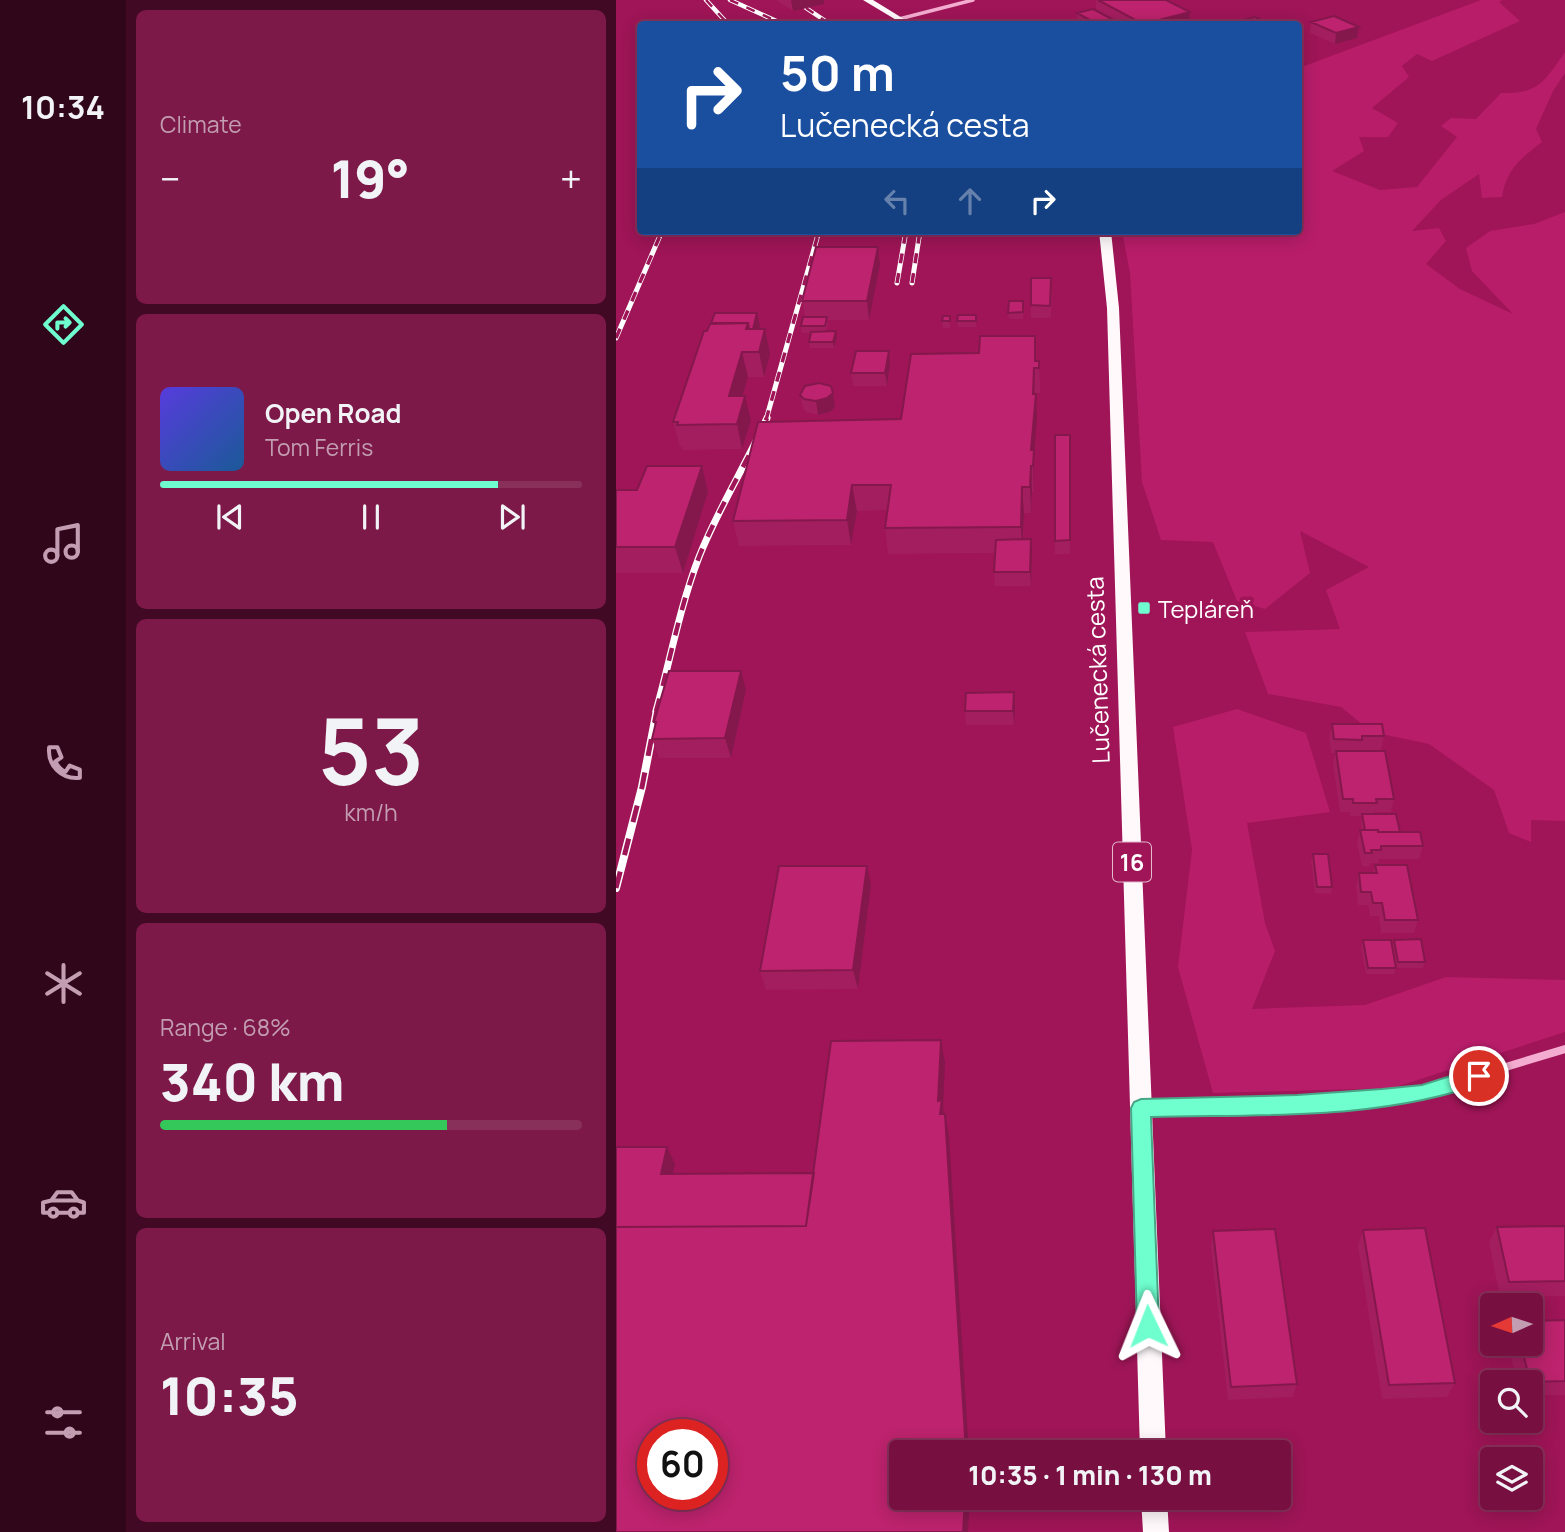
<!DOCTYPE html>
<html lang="en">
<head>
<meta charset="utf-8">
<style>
  :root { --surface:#771041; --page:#7c1948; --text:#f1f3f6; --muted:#c39db1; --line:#88305a; --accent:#6fffcf }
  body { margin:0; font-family:Manrope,sans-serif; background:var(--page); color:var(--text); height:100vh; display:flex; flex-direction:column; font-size:26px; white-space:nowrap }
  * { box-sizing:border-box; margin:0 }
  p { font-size:23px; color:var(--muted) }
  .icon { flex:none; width:38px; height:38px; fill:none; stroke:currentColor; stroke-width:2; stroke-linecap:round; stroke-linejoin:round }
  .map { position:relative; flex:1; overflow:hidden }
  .drawer { display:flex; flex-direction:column; gap:10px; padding:10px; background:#410924; width:490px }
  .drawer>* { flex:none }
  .guide { position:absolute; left:21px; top:21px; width:665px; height:214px; border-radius:7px; box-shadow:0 4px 18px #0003,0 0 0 2px var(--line); background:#1a4fa0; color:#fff; overflow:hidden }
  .needle { width:46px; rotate:267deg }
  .fabs { position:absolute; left:864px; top:1293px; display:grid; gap:14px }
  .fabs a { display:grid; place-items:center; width:63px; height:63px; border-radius:7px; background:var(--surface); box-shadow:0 4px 18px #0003,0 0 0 2px var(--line); font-size:35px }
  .speed { position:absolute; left:21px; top:1419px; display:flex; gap:14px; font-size:35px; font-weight:700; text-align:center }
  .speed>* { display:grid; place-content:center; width:91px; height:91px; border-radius:50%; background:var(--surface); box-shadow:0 4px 18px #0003,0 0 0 2px var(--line); line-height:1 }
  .speed .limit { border:10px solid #d22; background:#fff; color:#111 }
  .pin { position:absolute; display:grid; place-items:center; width:60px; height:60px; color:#fff; margin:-30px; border:4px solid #fff; border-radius:50%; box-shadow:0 2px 7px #0007 }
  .me { position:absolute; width:77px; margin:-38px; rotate:358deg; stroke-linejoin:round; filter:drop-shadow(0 0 5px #0008) }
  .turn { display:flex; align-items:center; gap:24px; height:147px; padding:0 28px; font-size:32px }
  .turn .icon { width:91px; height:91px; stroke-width:2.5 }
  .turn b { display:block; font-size:49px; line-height:60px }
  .lanes { display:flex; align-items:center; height:66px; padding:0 28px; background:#0003; justify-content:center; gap:35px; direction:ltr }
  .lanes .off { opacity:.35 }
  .big { font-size:52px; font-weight:800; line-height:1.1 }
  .drawer .tile { flex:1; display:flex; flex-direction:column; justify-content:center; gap:10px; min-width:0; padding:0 24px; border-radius:10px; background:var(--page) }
  .drawer .dial { align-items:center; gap:0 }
  .dial b { font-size:91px; line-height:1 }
  .song { display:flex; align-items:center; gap:21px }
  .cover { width:84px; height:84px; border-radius:10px; background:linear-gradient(135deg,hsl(250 70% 55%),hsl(210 70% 35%)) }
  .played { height:7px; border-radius:4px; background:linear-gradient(90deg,var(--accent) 80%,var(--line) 80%) }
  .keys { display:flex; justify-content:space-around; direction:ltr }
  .heat { display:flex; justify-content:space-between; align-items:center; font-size:38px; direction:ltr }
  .charge { height:10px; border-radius:5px; background:linear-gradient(90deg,#34c759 68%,var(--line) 0) }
  .trip { position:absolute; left:273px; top:1440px; width:402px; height:70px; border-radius:7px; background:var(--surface); box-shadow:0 4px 18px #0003,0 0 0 2px var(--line); font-weight:800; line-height:70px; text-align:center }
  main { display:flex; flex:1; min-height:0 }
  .tab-bar { display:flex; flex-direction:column; width:126px; justify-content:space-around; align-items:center; background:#30061a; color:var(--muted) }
  .tab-bar .icon { width:49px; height:49px }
  .tab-bar .active { color:var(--accent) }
  .tab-bar b { font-size:32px; color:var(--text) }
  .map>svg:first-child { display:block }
  .green { fill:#b81d6a }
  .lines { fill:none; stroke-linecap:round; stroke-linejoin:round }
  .minor-far2 { stroke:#f4add0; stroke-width:3.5 }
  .minor-far1 { stroke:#f4add0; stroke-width:8 }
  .minor { stroke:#f4add0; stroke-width:10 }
  .primary { fill:#fff9fc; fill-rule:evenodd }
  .rail-far3-casing { stroke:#fff; stroke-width:4.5 }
  .rail-far2-casing { stroke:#fff; stroke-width:5 }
  .rail-far1-casing { stroke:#fff; stroke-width:7 }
  .rail-casing { stroke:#fff; stroke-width:8 }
  .rail-far3 { stroke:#9f1557; stroke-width:2.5; stroke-dasharray:9; stroke-linecap:butt }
  .rail-far2 { stroke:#9f1557; stroke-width:3.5; stroke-dasharray:10; stroke-linecap:butt }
  .rail-far1 { stroke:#9f1557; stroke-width:4.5; stroke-dasharray:13; stroke-linecap:butt }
  .rail { stroke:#9f1557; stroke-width:5; stroke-dasharray:17; stroke-linecap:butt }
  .wall { fill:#a31e5f }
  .shaded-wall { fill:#84184d }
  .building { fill:#bd236e; stroke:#84184d; stroke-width:2; fill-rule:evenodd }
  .route { fill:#6fffcf; stroke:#48a687; stroke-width:2 }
  .poi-dot { fill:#6fffcf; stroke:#9f1557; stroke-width:2.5 }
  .labels { text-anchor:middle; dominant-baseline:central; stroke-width:7; stroke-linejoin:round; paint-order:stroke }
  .shield { fill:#9f1557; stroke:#e2b9cd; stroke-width:2 }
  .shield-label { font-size:23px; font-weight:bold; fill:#fff }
  .poi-label { font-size:24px; fill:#fff; stroke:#9f1557; text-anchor:start }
  .street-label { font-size:24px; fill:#fff; stroke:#9f1557 }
</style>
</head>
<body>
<main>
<nav class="tab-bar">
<b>10:34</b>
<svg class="icon active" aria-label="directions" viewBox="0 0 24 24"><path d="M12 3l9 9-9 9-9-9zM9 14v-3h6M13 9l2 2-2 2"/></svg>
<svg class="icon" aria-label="music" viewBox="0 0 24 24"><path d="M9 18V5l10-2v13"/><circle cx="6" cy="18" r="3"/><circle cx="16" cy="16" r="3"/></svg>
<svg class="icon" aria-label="phone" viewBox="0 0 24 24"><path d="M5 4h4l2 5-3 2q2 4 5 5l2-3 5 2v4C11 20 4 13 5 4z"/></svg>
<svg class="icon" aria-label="climate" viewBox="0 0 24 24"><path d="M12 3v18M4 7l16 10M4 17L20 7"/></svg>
<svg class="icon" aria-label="car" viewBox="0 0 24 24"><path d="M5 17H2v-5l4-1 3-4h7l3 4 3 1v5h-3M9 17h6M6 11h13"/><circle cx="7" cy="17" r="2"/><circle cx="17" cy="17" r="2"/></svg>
<svg class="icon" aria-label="filters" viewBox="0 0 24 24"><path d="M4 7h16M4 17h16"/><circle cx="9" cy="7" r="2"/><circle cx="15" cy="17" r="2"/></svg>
</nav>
<section class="drawer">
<div class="tile"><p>Climate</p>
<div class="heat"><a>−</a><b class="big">19°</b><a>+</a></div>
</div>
<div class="tile">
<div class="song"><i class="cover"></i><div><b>Open Road</b><p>Tom Ferris</p></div></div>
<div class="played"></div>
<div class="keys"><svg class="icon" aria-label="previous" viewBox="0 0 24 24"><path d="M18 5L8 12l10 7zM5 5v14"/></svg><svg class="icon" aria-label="pause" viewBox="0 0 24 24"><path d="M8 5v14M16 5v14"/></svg><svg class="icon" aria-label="next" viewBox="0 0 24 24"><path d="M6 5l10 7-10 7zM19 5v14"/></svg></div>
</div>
<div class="tile dial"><b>53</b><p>km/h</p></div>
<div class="tile"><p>Range · 68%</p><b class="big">340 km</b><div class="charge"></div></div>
<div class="tile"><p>Arrival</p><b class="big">10:35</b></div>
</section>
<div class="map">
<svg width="949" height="1532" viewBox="0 0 949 1532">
  <rect width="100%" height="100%" fill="#9f1557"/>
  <path class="green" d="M 865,0 L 887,0 L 883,2 L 904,21 L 816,61 L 801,54 L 786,66 L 793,77 L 756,108 L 782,123 L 772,137 L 743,137 L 748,151 L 716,171 L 764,190 L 801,187 L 841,137 L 825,126 L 835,118 L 860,119 L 885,93 C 924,94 928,81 949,52 L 949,73 L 937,91 L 920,129 L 926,142 C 905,158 890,170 886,197 L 866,198 L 863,174 L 825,200 L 796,231 L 823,228 L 830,241 L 810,264 L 844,289 L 897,314 L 856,271 L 850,248 L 874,231 L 918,224 L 949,212 L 949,821 L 915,820 L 915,842 L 893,833 L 878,790 L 813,744 L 756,732 L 725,707 L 652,694 L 629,632 L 724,629 L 710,590 L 753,567 L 684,531 L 694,573 L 649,609 L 621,601 L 597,542 L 545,540 L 526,482 L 514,273 L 506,231 L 682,231 L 683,68 Z
    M 621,709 L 690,733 L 714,812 L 631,823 L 649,923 L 659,951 L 636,1009 L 749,1005 L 830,977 L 949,980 L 949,1032 L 777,1088 L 597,1093 L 562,967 L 576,850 L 557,727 Z"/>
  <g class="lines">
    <path class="minor-far2" d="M 283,19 L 357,0"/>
    <path class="minor-far1" d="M 860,1076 L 949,1049"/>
    <path class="minor" d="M 529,1108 L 681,1104 L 806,1093 L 866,1075"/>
    <path class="primary" d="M 247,0 L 257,0 L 296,24 L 287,24 Z
      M 483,231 L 495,231 L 503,308 L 550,1452 L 524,1452 L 491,308 Z
      M 525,1498 L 551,1498 L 553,1532 L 527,1532 Z"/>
    <g class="rail-far3-casing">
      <path id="rail-far3" d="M 90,0 L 112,24
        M 114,0 L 167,24
        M 190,8 L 214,24"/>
    </g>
    <g class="rail-far2-casing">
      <path id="rail-far2" d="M 281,283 L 290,231
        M 296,283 L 304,231
        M 0,338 L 46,231
        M 150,420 L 203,231"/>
    </g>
    <g class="rail-far1-casing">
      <path id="rail-far1" d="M 40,711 C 54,661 64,606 83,557 C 102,509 130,465 151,418"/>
    </g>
    <g class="rail-casing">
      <path id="rail" d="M 0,888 L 26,787 L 41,710"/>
    </g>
    <use href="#rail-far3" class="rail-far3"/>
    <use href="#rail-far2" class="rail-far2"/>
    <use href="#rail-far1" class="rail-far1"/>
    <use href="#rail" class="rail"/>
  </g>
  <path class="wall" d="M 160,0 L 208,0 L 208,4 L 177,11 Z
    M 480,0 L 550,0 L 574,12 L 573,24 L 461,24 L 461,13 L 480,11 Z
    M 695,22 L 743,27 L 741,38 L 719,44 L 694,33 Z
    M 215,231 L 271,231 L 270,237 L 215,237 Z
    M 277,231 L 285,231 L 284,234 L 277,234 Z
    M 264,265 L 253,320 L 211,320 L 212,324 L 210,331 L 221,338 L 218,348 L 194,348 L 193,342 L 195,333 L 186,333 L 185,326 L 189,317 L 186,301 Z
    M 436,291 L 435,318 L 415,318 L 415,305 Z
    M 407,301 L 407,319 L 393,319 L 392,313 Z
    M 360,315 L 360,327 L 342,327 L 341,321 Z
    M 334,316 L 334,328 L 327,328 L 326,321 Z
    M 144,326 L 143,329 L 154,354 L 148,377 L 132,377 L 126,396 L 135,421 L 126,449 L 67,450 L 66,447 L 64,447 L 57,422 Z
    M 419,336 L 420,361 L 423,361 L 424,386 L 424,393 L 419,393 L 421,419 L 418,456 L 418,492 L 416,492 L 415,513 L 408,513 L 407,539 L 416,553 L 415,586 L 379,586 L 378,572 L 379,553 L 272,554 L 269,528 L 271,510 L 241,511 L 235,545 L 123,546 L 117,521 L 285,419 L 363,353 Z
    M 273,351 L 274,364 L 271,386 L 237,386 L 235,373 Z
    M 217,393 L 219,407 L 214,412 L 202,415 L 190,412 L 187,408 L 184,395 Z
    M 439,435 L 454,435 L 454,554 L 439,554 Z
    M 86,466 L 92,492 L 67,573 L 0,573 L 0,490 L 21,490 Z
    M 130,690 L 115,758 L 43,758 L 36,739 L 39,726 L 38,722 Z
    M 398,692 L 398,725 L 350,725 L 349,711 Z
    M 716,724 L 768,736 L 765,750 L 744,750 L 744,751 L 778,799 L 775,812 L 758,812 L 758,814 L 783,832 L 807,846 L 803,859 L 763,859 L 762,863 L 754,863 L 753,867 L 746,866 L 741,843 L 744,830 L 746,830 L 745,821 L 746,816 L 734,816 L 734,812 L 724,812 L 717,764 L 719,753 L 715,753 L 713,737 Z
    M 697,854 L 716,887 L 715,894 L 699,893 L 695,861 Z
    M 759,865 L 802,920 L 798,933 L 765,933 L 763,916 L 754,916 L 752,905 L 742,905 L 740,886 L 743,873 L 757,873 Z
    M 255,885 L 242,989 L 150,990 L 144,971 Z
    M 747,940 L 776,946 L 778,940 L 809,962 L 807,968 L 780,968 L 778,974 L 750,974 L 745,947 Z
    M 949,1226 L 949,1296 L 884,1297 L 873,1242 L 881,1227 Z
    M 747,1230 L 839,1383 L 831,1397 L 766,1399 L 742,1246 Z
    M 597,1231 L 681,1384 L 677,1397 L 612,1400 L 595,1247 Z
    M 949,1320 L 949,1395 L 915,1395 L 915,1382 L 901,1382 L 892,1344 L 915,1344 Z"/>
  <path class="shaded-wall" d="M 175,0 L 208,0 L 208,4 L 177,11 Z
    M 574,12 L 573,24 L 527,24 Z
    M 645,20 L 645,24 L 629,24 Z
    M 743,27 L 741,38 L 719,44 L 720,33 Z
    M 262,247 L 264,265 L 253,320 L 251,301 Z
    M 141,313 L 144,326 L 138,348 L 136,335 Z
    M 149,329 L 154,354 L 148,377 L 143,352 Z
    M 220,331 L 221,338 L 218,348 L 217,342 Z
    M 273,351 L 274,364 L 271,386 L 269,373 Z
    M 126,352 L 132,377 L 119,421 L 113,396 Z
    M 418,368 L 419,411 L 420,394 L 421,419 L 418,456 L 418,492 L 417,461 L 415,450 Z
    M 217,393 L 219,407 L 214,412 L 202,415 L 200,401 Z
    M 129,396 L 135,421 L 126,449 L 121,424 Z
    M 86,466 L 92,492 L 67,573 L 59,547 Z
    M 415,466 L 416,492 L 415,513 L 414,487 Z
    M 236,485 L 241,511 L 235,545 L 231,520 Z
    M 406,487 L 408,513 L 406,553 L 405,527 Z
    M 415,539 L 416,553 L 415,586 L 414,572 Z
    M 125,671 L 130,690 L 115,758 L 109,738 Z
    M 398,692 L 399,706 L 398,725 L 397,711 Z
    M 251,866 L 255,885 L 242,989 L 237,970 Z
    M 325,1040 L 329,1063 L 327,1108 L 329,1123 L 328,1136 L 322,1101 Z
    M 329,1114 L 333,1136 L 353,1452 L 350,1452 Z
    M 51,1147 L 59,1164 L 53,1190 L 45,1174 Z
    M 349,1498 L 354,1498 L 352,1532 L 347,1532 Z"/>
  <path class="building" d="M 482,0 L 550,0 L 574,12 L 527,24 Z
    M 477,9 L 505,24 L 481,24 L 461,13 Z
    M 718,16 L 743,27 L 720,33 L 695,22 Z
    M 639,17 L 645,20 L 629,24 L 624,24 L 620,22 Z
    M 200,247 L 262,247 L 251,301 L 186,301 Z
    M 415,278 L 435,278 L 434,306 L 415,305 Z
    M 393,301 L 407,301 L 407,312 L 392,313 Z
    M 99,313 L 141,313 L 137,329 L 133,329 L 132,323 L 95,323 Z
    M 342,315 L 360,315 L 360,321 L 341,321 Z
    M 327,316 L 334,316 L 334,321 L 326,321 Z
    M 187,317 L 211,317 L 209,326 L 185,326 Z
    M 132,323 L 130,329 L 149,329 L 143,352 L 126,352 L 113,396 L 129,396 L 121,424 L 61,425 L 62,422 L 57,422 L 88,331 L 91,331 L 94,324 Z
    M 220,331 L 217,342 L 193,342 L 195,332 Z
    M 364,336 L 419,336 L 419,361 L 423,361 L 423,368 L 418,368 L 417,394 L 420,394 L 415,450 L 418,450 L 417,466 L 415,466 L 414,487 L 406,487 L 405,527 L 269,528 L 275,485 L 236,485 L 231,520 L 117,521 L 142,422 L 285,419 L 295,354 L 363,353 Z
    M 240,351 L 273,351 L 269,373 L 235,373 Z
    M 203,383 L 215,386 L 217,393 L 211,398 L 200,401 L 188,399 L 184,395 L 189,386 Z
    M 439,435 L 454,435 L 454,540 L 439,541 Z
    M 31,466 L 86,466 L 59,547 L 0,547 L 0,490 L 21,490 Z
    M 415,539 L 414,572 L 378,572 L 380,540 Z
    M 53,671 L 125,671 L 109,738 L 36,739 L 40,722 L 38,722 Z
    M 398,692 L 397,711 L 349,711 L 350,693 Z
    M 716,724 L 766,724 L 768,736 L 746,736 L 746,740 L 718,739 Z
    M 720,751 L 769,751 L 778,799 L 760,799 L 761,803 L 737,803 L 737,799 L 727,799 Z
    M 746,814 L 780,814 L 784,832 L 762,832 L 762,830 L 749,830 Z
    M 744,830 L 762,830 L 762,832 L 804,832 L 807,846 L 765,846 L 765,850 L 755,850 L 756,853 L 749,853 Z
    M 697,854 L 712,854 L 716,887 L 701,887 Z
    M 759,865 L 791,865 L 802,920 L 769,920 L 766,903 L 757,903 L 755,892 L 745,892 L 743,873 L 761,873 Z
    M 163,866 L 251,866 L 237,970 L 144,971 Z
    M 805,939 L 809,962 L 782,962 L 778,940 Z
    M 747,940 L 775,940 L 780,968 L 752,968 Z
    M 325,1040 L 322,1101 L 326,1100 L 324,1114 L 329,1114 L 350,1452 L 285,1452 L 285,1498 L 349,1498 L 347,1532 L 0,1532 L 0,1227 L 190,1226 L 215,1041 ZM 37,1435 L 96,1435 L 96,1494 L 37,1494 Z
    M 0,1147 L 51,1147 L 45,1174 L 198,1173 L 190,1226 L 0,1227 Z
    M 949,1226 L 949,1281 L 893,1282 L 881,1227 Z
    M 809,1228 L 839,1383 L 773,1385 L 747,1230 Z
    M 659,1229 L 681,1384 L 615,1387 L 597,1231 Z
    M 949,1320 L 949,1381 L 914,1382 L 905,1344 L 915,1344 L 915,1321 Z"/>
  <path class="route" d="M 863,1067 L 870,1070 L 872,1076 L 870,1082 C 764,1121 646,1114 535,1117 L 543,1326 L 539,1334 L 532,1337 L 524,1334 L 521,1326 L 515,1108 L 518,1102 L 525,1099 L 681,1095 L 766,1089 L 806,1085 Z"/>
  <rect class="poi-dot" x="521" y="601" width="14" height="14" rx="3.5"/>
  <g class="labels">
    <rect class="shield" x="497" y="842.5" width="38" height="39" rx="5"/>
    <g class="shield-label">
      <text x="516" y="862">16</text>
    </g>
    <g class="poi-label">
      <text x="542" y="608">Tepláreň</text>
    </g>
    <g class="street-label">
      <text transform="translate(481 670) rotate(-92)">Lučenecká cesta</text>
    </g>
  </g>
</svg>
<div class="fabs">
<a><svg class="needle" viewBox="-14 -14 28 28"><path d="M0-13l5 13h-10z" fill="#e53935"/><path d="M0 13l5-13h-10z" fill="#c39db1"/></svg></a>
<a><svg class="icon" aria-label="search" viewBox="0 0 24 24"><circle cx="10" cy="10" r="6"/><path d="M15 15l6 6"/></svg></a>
<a><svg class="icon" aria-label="layers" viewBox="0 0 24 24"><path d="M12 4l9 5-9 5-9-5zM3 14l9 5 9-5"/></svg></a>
</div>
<div class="speed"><div class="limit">60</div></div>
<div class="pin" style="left:863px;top:1076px;background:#d93025"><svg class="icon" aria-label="arrive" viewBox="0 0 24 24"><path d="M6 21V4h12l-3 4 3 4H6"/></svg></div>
<svg class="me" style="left:532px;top:1326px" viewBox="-20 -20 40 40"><path d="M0-17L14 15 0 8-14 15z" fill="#6fffcf" stroke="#fff" stroke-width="4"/></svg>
<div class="trip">10:35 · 1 min · 130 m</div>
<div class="guide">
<div class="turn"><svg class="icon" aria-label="right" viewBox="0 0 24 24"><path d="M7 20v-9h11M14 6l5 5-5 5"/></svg><div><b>50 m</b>Lučenecká cesta</div></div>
<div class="lanes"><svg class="icon off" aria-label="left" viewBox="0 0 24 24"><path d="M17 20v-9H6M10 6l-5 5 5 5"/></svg><svg class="icon off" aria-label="ahead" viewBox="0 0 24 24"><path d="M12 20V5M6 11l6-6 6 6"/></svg><svg class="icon" aria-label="right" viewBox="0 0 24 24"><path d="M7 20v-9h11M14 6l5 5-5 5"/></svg></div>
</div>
</div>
</main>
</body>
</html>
